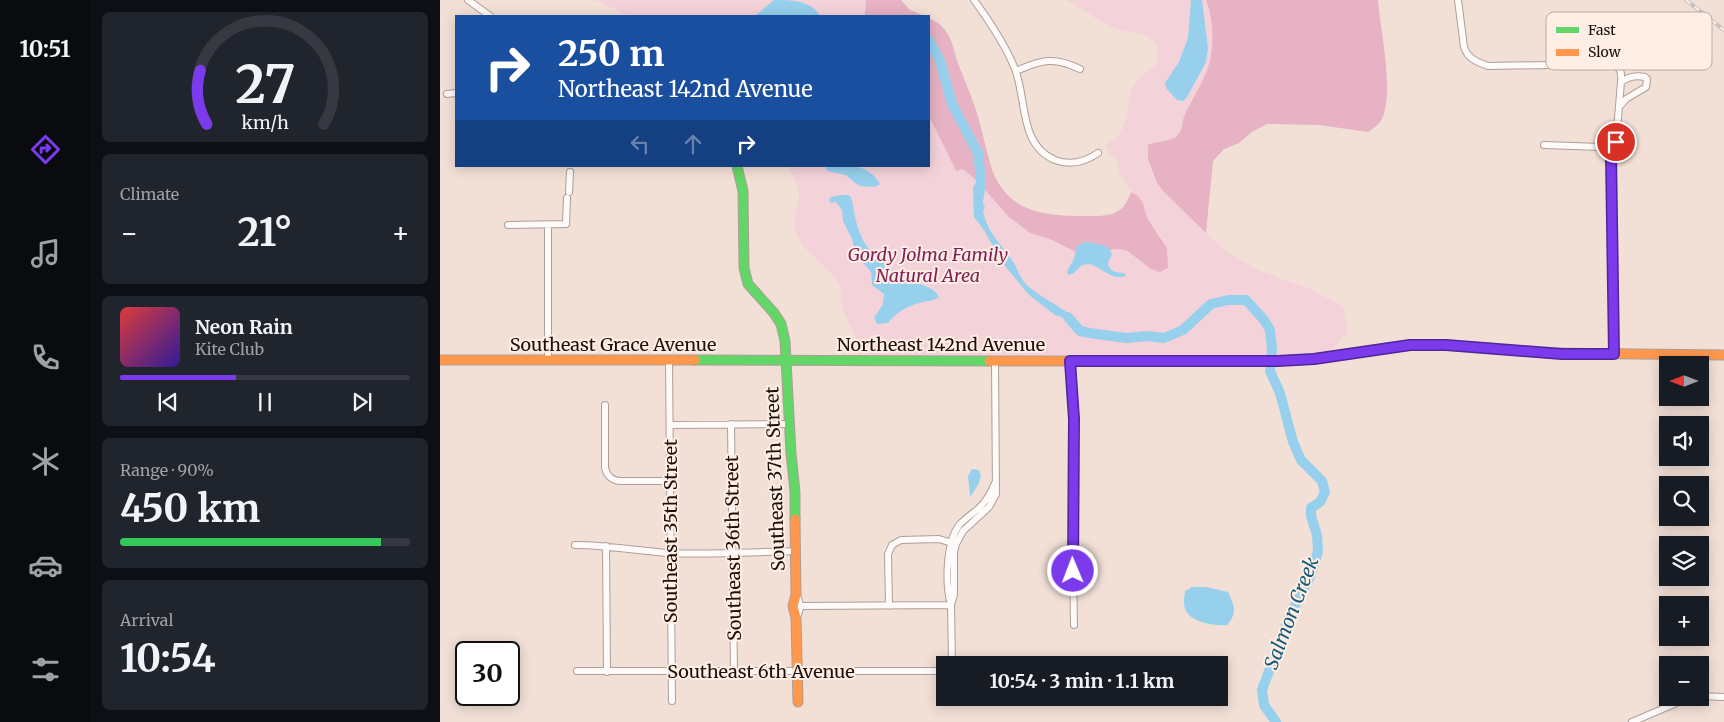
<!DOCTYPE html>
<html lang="en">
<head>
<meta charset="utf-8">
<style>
  :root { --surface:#171b24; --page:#20242c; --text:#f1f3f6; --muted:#9ea1a6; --line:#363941; --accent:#7c3aed }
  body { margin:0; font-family:Merriweather,serif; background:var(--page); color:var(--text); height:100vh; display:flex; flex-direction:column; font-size:19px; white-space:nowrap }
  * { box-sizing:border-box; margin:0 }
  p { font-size:16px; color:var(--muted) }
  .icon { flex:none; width:28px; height:28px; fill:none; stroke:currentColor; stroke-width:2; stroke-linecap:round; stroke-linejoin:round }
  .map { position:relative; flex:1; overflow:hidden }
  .details { display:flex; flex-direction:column; gap:12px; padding:12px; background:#0d0f14; width:350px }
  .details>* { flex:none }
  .hud { position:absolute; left:15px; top:15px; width:475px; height:152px; border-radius:0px; box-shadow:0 2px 12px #0003; background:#1a4fa0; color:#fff; overflow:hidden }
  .needle { width:32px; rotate:270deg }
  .buttons { position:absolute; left:1219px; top:356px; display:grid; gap:10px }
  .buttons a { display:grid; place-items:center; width:50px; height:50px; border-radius:0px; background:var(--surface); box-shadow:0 2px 12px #0003; font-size:25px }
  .speed { position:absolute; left:15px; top:641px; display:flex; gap:10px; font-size:25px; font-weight:700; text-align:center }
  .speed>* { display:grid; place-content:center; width:65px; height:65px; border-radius:50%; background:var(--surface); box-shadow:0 2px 12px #0003; line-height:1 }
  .speed .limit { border:2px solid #111; border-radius:8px; background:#fff; color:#111 }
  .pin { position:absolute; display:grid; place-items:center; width:42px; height:42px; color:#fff; margin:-21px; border:2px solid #fff; border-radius:50%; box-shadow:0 1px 5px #0007 }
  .me { position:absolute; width:55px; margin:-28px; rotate:359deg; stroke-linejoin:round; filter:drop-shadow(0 0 4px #0008) }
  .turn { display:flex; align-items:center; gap:18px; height:105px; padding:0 20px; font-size:22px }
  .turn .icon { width:65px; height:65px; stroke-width:2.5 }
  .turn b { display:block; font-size:35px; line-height:42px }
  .lanes { display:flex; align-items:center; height:48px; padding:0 20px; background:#0003; justify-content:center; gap:25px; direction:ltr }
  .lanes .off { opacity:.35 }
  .big { font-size:38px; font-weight:700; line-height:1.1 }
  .details .card { flex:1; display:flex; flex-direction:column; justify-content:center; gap:8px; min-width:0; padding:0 18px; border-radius:8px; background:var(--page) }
  .details .dial { align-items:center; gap:0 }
  .dial svg { height:130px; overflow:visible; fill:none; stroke:var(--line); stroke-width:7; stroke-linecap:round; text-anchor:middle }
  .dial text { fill:var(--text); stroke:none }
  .song { display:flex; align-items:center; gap:15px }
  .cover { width:60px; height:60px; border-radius:8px; background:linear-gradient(135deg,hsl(0 70% 55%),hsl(250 70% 35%)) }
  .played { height:5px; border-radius:2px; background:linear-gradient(90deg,var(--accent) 40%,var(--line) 40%) }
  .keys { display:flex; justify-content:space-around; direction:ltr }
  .heat { display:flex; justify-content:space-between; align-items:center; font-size:28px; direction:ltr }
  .charge { height:8px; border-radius:4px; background:linear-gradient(90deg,#34c759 90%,var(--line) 0) }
  .trip { position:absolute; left:496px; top:656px; width:292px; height:50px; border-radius:0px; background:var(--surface); box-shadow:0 2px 12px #0003; font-weight:700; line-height:50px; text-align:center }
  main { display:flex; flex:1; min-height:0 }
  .tabs { display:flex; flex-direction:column; width:90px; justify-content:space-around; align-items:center; background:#090b0e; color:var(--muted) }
  .tabs .icon { width:35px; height:35px }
  .tabs .current { color:var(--accent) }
  .tabs b { font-size:22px; color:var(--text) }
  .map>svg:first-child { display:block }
  .green { fill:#f4d2d9 }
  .forest { fill:#e7b2c3 }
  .water { fill:#96d0ed }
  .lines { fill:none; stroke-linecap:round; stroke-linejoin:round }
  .river { stroke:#96d0ed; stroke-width:10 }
  .street-casing { stroke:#ae9f97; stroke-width:8 }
  .fast-casing { stroke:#ae9f97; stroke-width:11 }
  .slow-casing { stroke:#ae9f97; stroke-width:11 }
  .street { stroke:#fdfaf9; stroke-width:6 }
  .fast { stroke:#63d668; stroke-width:9 }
  .slow { stroke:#ff974d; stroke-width:9 }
  .rail-casing { stroke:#c8c3c0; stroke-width:4 }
  .rail { stroke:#ffeee5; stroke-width:2; stroke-dasharray:5.5; stroke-linecap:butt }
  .route-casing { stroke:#51269a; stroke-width:12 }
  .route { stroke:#7c3aed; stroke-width:9 }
  .labels { text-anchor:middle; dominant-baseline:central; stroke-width:4; stroke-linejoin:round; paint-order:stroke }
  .park-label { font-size:18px; font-style:italic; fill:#802154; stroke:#ffeee5 }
  .street-label { font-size:18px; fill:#1d0f07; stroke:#ffeee5 }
  .water-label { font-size:19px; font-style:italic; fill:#115a78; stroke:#ffeee5 }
  .key { fill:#ffeee5; stroke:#bbaba2; stroke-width:1 }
  .key-label { font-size:14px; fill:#1d0f07 }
</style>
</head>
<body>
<main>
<nav class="tabs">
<b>10:51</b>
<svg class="icon current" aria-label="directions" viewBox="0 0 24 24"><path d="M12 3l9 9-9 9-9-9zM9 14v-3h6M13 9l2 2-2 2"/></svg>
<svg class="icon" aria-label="music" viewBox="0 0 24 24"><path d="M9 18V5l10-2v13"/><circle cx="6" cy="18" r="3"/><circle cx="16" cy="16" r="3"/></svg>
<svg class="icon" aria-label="phone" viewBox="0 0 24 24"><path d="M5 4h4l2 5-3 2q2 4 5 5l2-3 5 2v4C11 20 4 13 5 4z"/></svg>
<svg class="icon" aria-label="climate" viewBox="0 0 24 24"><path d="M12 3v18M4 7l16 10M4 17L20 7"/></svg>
<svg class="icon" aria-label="car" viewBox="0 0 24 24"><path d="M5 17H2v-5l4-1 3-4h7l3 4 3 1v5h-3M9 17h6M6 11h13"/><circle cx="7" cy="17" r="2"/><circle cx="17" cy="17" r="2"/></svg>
<svg class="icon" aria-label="filters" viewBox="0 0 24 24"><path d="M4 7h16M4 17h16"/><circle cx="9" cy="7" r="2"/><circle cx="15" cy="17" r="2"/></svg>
</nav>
<section class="details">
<div class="card dial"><svg viewBox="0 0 100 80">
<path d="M14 69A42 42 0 1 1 86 69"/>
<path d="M14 69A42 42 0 0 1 10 36" stroke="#7c3aed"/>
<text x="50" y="56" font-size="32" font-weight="700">27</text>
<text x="50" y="72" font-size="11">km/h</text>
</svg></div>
<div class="card"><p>Climate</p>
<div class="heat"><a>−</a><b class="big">21°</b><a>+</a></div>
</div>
<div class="card">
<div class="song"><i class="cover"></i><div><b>Neon Rain</b><p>Kite Club</p></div></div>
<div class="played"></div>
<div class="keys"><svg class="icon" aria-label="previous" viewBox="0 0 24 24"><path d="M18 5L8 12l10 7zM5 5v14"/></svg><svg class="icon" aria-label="pause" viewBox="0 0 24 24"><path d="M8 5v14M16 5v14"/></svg><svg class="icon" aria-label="next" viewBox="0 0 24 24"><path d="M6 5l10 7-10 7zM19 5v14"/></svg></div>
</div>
<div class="card"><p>Range · 90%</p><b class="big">450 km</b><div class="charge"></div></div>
<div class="card"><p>Arrival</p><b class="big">10:54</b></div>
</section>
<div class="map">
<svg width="1284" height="722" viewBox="0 0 1284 722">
  <rect width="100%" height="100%" fill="#f2e0d7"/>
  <path class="green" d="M 156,0 L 426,0 L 425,16 L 189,16 Z
    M 626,0 L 766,0 C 773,21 775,48 768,69 C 761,91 748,111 739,133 C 733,141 723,141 713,143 L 707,154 L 713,176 L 723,191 L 774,241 L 800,260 L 820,271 L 870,289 L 901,305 L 905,309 L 907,333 L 891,351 L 880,353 L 856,355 L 419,356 L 417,340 L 402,308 L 401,290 L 396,279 L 363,246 L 354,230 L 354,220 L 358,203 L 359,191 L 355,179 L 347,166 L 489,166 L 489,116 L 515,170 L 523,169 L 537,181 L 569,217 L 590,233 L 610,239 L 638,253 L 648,254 L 676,249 L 686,250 L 702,263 L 723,240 L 707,218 L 703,203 L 698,196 L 691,192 L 679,174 L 678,162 L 676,158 L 670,154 L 665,145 C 668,143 672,141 675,139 C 687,128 688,104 692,89 C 698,72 716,71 718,57 C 719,51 717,43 712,40 C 704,33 693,33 683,30 C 661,25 646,10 626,0 Z"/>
  <path class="forest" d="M 426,0 L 461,0 L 470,10 L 485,16 L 425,16 Z
    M 766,0 L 938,0 C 940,27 956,100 940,122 C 937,126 932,129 928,132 L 879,125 L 827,124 L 812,132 L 799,143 L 784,149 L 773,161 L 766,233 L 723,191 L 716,181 L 708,159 L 708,145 C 716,141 730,142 737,136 C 743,130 742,121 745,114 C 752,100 760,87 766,73 C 775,52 774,21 766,0 Z
    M 489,18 C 511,28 511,42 518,63 C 525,82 534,101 539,120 C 544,137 547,155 553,172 C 571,217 613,216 653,216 C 674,216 684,212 691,192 L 698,196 L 703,203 L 707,218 L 727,248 L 728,268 L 720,272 L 711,269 L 686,250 L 676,249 L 648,254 L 638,253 L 610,239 L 590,233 L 569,217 L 537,181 L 523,169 L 516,171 L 489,116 Z"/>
  <path class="water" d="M 334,0 C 351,0 371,0 380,16 L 315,16 Z
    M 751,0 L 762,0 L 768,48 L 766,62 L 747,97 L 743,101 L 737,100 L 726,88 L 725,83 L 739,62 L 748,38 Z
    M 385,166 C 407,166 427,162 440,184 L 435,187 L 421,186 L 415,183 L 406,175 L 387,171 Z
    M 534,185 L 541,185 L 543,203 L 545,208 L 543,210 C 546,232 563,246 574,263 C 578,271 581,280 588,286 C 603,300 632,310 641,328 L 630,324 L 624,318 L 615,315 L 589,295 L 561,261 L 544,230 L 534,217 L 533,188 Z
    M 401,195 L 408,195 L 411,197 C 415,214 416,230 426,245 C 430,252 436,255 443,260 C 449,265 453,271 460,276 C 471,283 494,285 499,297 C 494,301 489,301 483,302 C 468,306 457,311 448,323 L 437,324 L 434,318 L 443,304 L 444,294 L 432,285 L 431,272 L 416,254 L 412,239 L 403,221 L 402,210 L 396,202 L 391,203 L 389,200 L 391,197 Z
    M 648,242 C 659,246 668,241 672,255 L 668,262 C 668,271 676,273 684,273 L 686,276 C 671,281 663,268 650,264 C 650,264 642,265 642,265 L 634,273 L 629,275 L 627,273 C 628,267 632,264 634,258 C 637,249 635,243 648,242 Z
    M 532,469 L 539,470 C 544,480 536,487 531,496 L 530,496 L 528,476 Z
    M 752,587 L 766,587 L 788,592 C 794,605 798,613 787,625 C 775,626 753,623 746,611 C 743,606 744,597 745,591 Z"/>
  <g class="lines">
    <path class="river" d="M 489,40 L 500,61 L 512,104 L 538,153 L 541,180 L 539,197
      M 628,317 L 640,331 L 650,333 L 686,338 L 707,336 L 724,338 L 743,330 L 771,304 L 788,300 L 806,300 L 824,320 L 830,330 L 832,349 L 830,371 L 840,393 L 853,442 L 861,460 L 882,481 L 885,492 L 880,502 L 871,508 L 871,516 L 877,535 L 878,551 L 876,558 L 870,577 L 850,615 L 822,690 L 824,705 L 836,722"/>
    <g class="street-casing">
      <path id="street" d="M 28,0 L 50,16
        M 534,0 C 550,22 565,44 575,69 C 587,100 579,145 615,160 C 631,166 645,162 658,153
        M 1018,0 L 1024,47 C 1028,59 1037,62 1048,66 L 1169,64 C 1180,66 1182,70 1181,82
        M 576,71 C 601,60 614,56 640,69
        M 7,94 L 16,93
        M 1104,145 L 1161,147 L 1167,149 L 1171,154
        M 129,192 L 130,172
        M 68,225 L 126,224 L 127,198
        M 108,225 L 108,361
        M 1174,354 L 1171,154 L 1176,142 L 1181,82 C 1189,76 1196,75 1205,77 L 1207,79 L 1206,87 L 1186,99 L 1180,106
        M 229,360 L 232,701
        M 630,361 C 636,449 632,537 634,625
        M 165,405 L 165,468 C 167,476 171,480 180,481 L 230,481
        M 291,424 L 294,671
        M 230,425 L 350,424
        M 135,545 C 166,545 197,551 228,553 C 270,555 313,552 355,551
        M 166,546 L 167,672
        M 356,595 C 361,602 361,611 356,618
        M 511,604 C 505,584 506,541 520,524 C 525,519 532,514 538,509 C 546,502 551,493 555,483
        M 360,606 L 511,605
        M 449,606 L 448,554 L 452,545 L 461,540 L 499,539 L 515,544
        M 512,665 L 511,605 L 514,595 L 514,552 L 516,544 L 523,531 L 549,507 L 556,494 L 555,361
        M 137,671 L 505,671
        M 1260,696 L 1284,697
        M 512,698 L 512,700
        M 1192,722 L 1248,698"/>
    </g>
    <g class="fast-casing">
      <path id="fast" d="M 297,166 L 303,191 L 304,268 L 308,284 L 334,313 L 341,324 L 345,341 L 351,453 L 355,492 L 355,519
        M 255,360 L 549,361
        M 781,361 L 838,361 L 874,359 L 970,345 L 1006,345 L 1107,353"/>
    </g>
    <g class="slow-casing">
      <path id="slow" d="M 1107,353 L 1284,355
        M 0,360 L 255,360
        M 549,361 L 781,361
        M 355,519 L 356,595 L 353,606 L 356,618 L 358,702"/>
    </g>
    <use href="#street" class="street"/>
    <use href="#fast" class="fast"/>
    <use href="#slow" class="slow"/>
    <g class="rail-casing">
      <path id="rail" d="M 1246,0 L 1284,30"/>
    </g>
    <use href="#rail" class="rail"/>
  </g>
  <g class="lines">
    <g class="route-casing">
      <path id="route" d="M 633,571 L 634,419 L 630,361 L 838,361 L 874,359 L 970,345 L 1006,345 L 1122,354 L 1174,354 L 1171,154 L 1176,142"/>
    </g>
    <use href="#route" class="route"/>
  </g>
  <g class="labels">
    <g class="park-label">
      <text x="488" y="254">Gordy Jolma Family<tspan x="488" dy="21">Natural Area</tspan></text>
    </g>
    <g class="street-label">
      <text x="173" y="344">Southeast Grace Avenue</text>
      <text x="501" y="344">Northeast 142nd Avenue</text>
      <text transform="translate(335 479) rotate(-92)">Southeast 37th Street</text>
      <text transform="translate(230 531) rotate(-90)">Southeast 35th Street</text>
      <text transform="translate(293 548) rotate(-91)">Southeast 36th Street</text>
      <text x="321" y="671">Southeast 6th Avenue</text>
    </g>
    <g class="water-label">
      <text transform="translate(851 613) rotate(-69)">Salmon Creek</text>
    </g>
  </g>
  <rect x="1106" y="12" width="166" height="58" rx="8" class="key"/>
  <rect x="1116" y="27" width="23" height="6" fill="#63d668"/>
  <rect x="1116" y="49" width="23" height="7" fill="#ff974d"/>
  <g class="key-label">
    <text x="1148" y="35">Fast</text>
    <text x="1148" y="57">Slow</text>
  </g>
</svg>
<div class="buttons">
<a><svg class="needle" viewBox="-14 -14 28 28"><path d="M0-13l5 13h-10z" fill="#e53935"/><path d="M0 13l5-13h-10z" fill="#9ea1a6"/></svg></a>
<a><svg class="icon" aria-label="sound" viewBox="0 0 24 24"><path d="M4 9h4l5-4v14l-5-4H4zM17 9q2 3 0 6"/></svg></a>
<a><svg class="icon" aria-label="search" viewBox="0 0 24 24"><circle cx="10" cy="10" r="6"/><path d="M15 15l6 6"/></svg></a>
<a><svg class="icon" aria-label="layers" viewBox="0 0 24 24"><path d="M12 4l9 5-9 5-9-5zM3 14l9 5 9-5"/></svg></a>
<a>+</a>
<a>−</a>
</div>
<div class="speed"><div class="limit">30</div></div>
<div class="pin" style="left:1176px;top:142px;background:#d93025"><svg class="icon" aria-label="arrive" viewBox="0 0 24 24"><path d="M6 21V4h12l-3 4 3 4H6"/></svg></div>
<svg class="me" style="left:633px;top:571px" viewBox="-20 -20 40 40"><circle r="17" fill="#7c3aed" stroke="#fff" stroke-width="3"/><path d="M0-11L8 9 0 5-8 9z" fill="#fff"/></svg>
<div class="trip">10:54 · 3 min · 1.1 km</div>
<div class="hud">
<div class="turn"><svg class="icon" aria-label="right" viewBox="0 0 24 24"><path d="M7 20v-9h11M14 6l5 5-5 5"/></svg><div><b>250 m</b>Northeast 142nd Avenue</div></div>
<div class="lanes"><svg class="icon off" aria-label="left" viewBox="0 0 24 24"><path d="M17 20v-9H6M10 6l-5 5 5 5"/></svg><svg class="icon off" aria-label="ahead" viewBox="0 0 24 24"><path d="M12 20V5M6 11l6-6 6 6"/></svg><svg class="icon" aria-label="right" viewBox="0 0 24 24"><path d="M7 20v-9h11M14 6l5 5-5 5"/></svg></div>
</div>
</div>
</main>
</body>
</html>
